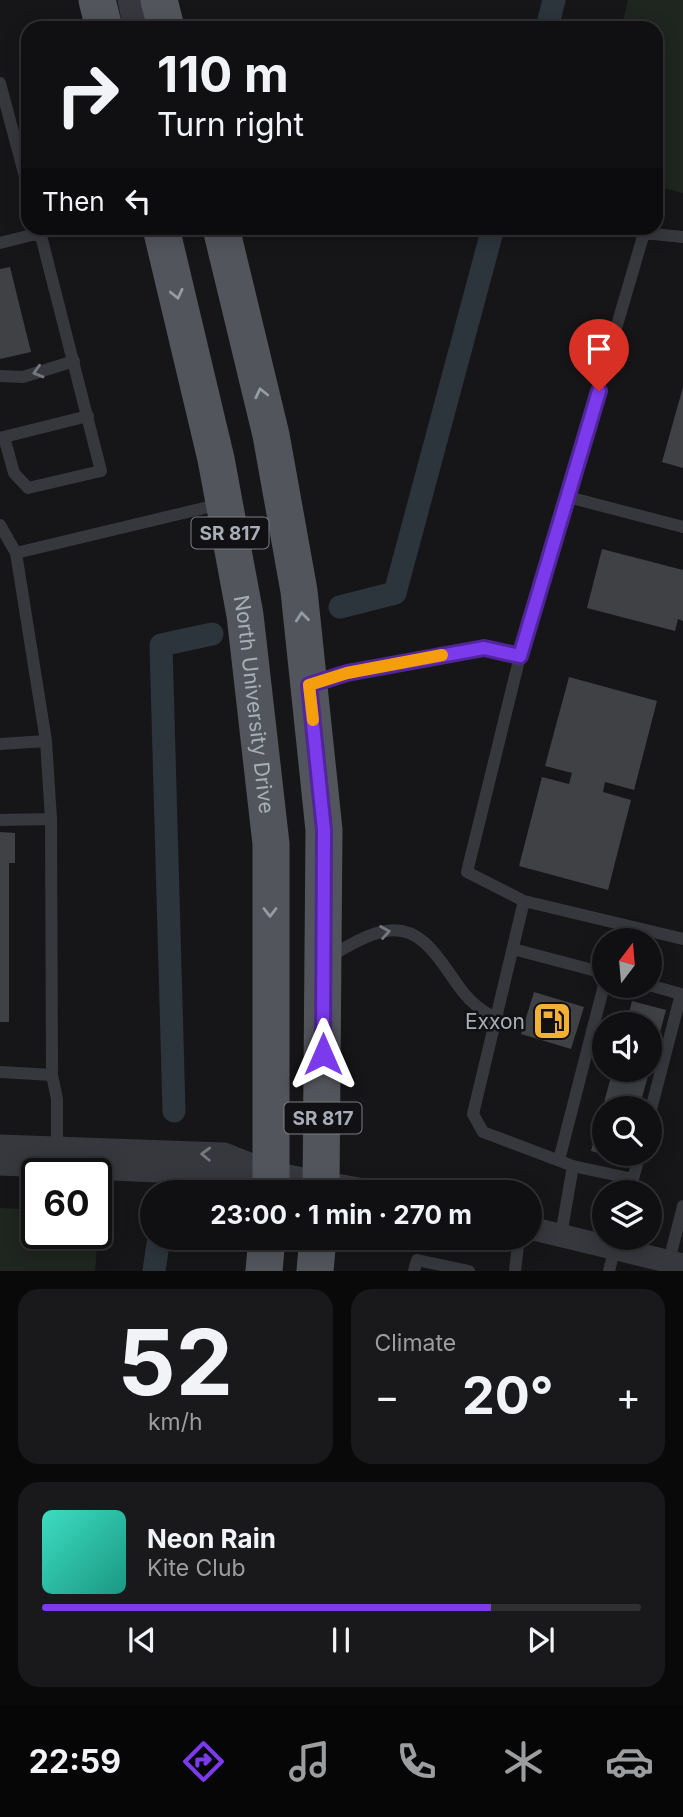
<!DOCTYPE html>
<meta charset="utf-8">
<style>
body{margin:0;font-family:Inter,sans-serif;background:#19191b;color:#f1f3f6;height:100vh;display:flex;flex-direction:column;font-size:26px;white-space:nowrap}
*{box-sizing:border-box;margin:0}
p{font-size:23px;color:#9c9d9f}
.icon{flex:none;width:38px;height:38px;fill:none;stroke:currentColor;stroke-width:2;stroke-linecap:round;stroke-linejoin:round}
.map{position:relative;height:1271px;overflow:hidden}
.panel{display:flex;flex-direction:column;gap:18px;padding:18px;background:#09090a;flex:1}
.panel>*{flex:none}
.top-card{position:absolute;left:21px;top:21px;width:642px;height:214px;border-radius:21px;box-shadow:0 4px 18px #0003,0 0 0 2px #303032;background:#101012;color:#f1f3f6;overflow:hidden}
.needle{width:46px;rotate:16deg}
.controls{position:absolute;left:592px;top:928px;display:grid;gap:14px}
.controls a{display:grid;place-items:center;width:70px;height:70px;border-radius:50%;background:#101012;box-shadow:0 4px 18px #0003,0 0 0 2px #303032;font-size:35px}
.speed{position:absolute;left:21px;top:1158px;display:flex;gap:14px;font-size:35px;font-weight:700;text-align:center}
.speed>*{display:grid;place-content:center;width:91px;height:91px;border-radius:50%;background:#101012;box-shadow:0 4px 18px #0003,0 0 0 2px #303032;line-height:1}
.speed .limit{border:4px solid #111;border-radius:10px;background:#fff;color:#111}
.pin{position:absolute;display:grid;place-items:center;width:60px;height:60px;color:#fff;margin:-72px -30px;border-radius:50% 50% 50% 0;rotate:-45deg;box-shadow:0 0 7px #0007}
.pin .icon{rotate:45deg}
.me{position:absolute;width:77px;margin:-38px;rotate:0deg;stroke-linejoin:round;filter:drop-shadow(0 0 5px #0008)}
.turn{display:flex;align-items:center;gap:24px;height:147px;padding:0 21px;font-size:32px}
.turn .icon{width:91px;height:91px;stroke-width:2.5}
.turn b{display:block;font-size:49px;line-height:60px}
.then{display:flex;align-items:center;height:66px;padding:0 21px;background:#0003;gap:14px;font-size:26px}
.big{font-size:52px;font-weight:700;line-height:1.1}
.panel .tile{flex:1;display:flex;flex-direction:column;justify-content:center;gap:10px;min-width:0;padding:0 24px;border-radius:21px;background:#19191b}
.panel .dial{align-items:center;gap:0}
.dial b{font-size:91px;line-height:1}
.song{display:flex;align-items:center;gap:21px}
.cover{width:84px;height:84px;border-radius:10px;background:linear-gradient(135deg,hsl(170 70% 55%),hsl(170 70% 35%))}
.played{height:7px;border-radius:4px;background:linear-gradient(90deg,#7c3aed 75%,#303032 75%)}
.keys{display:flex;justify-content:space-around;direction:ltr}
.heat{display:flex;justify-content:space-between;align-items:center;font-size:38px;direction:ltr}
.panel .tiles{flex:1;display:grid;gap:18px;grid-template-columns:1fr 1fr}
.tile:last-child{grid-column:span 2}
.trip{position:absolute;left:140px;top:1180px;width:402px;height:70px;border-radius:35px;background:#101012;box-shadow:0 4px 18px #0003,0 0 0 2px #303032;font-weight:700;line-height:70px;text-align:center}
.dock{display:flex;height:112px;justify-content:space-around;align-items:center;background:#060607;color:#9c9d9f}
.dock .icon{width:49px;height:49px}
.dock .current{color:#7c3aed}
.dock b{font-size:32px;color:#f1f3f6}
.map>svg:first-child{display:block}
</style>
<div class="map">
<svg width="683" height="1271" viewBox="0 0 683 1271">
<rect width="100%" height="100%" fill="#161618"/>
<path fill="#1e261f" d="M 628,0 L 683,0 L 683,193 L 656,186 L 656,28 L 621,28 Z
M 0,1208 L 37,1210 L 37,1234 L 96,1234 L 96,1213 L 100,1213 L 95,1271 L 0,1271 Z"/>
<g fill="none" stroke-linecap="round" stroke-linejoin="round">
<path stroke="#2c353c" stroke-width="23" d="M 547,28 L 554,0
M 340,607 L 395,593 L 493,228
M 174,1111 L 161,645 L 212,634
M 154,1271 L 159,1237"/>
</g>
<path fill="#404145" d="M 10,267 L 31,352 L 0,359 L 0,269 Z
M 683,387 L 683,468 L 662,462 Z
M 602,549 L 683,570 L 683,621 L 678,619 L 675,631 L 587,608 Z
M 569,677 L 657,701 L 634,790 L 605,782 L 603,792 L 631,800 L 608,890 L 519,866 L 542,777 L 569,784 L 572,773 L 545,766 Z
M 0,832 L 15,833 L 15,863 L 9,863 L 9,1022 L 0,1022 Z
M 649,960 L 662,963 L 657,983 L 649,981 Z
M 534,992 L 584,1007 L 571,1049 L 521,1034 Z
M 632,1001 L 666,1010 L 650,1069 L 649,1024 L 626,1024 Z
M 613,1069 L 650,1069 L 639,1108 L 604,1108 L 604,1153 L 627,1153 L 625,1160 L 591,1151 Z"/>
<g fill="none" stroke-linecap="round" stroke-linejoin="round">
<path stroke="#37383d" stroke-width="12" d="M 0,83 L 28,188
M 683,237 L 644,233 L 520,656 L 467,872 L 524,901 L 683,939
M 0,243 L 40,233
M 0,376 L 23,377 L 74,361
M 4,437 L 14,473 L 28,488 L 101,471 L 39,228
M 0,438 L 88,416
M 568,497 L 683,527
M 0,525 L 16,553 L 221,504
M 313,683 L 347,673 L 484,647 L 520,656
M 46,741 L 51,819
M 0,744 L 46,741 L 16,553
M 0,820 L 51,819 L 52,1075 L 0,1072
M 524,901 L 473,1114 L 483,1132 L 573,1166 L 633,1179 L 640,1153
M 513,949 L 604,973
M 327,958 C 345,948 366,934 386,931 C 425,924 443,967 463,992 C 472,1004 483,1011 496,1019
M 649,985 L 681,994 L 649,1117
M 52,1075 L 57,1099 L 57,1149
M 559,1160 L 604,985
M 561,1235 L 573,1166
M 669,1261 L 683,1206
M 414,1271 L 417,1260 L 469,1271
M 515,1271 L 519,1237
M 609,1271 L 615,1247"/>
<path stroke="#37383d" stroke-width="23" d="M 129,0 L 135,28
M 0,1146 L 224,1154 L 262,1169
M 0,1164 L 224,1174 L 271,1173 L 375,1192
M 530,1228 L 683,1265"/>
<g stroke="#53555c" stroke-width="37">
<path d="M 97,0 L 104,28"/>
<path d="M 159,0 L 166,28"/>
<path id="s1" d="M 161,228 L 216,459 L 245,615 L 271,844 L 271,1192"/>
<path d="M 221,228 L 271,435 L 299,591 L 324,830 L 321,1192"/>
<path d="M 264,1271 L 267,1237"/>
<path d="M 315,1271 L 318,1237"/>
</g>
</g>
<defs><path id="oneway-chevron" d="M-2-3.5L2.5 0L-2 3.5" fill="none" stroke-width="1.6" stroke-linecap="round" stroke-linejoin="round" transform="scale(1.75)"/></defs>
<g stroke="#979ba6">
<use href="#oneway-chevron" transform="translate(177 294) rotate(77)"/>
<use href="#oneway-chevron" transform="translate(261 393) rotate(-103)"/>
<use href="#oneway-chevron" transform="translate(302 617) rotate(-96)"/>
<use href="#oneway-chevron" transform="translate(270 912) rotate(90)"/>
</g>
<g stroke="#757881">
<use href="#oneway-chevron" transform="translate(38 372) rotate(163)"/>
<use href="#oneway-chevron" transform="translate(385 932) rotate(-9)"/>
<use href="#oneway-chevron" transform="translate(206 1154) rotate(-178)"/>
</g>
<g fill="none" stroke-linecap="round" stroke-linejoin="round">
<defs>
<path id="route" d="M 323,1054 L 324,830 L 309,685 L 347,673 L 484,648 L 520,656 L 599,391"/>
</defs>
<use href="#route" stroke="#51269a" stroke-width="18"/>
<use href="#route" stroke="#7c3aed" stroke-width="12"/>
<path stroke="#f59e0b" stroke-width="12" d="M 313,720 L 309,685 L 347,673 L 442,655"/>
</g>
<defs>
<symbol id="fuel-square" viewBox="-11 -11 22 22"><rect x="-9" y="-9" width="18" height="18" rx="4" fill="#f2b134" stroke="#111113"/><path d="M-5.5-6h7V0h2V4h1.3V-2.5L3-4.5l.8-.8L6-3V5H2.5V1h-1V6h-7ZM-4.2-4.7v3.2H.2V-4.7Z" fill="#111"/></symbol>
</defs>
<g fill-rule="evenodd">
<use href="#fuel-square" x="530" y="999" width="44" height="44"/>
</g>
<g text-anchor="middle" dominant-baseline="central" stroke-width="5" stroke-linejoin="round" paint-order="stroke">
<g fill="#111113" stroke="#7b7e86" stroke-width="2">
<rect x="191.5" y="517.5" width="77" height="31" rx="5"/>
<rect x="284.5" y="1102.5" width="77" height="31" rx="5"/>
</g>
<g font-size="19" font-weight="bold" fill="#a8adb8">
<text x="230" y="533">SR 817</text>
<text x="323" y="1118">SR 817</text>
</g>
<g font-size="21" fill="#a8adb8" stroke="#111113">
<text stroke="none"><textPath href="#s1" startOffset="486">North University Drive</textPath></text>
</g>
<g font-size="21" fill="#a8adb8" stroke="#111113" text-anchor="end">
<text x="525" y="1021">Exxon</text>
</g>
</g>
</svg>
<div class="controls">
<a><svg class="needle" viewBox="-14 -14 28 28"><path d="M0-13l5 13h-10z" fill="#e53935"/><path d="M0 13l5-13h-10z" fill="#9c9d9f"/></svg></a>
<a><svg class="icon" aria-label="sound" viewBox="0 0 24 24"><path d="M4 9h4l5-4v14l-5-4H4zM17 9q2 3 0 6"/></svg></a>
<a><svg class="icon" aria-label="search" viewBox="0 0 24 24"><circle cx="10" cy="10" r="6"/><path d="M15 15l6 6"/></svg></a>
<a><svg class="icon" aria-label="layers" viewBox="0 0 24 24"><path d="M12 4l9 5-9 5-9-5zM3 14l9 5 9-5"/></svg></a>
</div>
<div class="speed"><div class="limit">60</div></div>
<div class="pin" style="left:599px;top:391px;background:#d93025"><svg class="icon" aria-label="arrive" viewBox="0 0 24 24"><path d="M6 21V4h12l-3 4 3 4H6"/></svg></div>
<svg class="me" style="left:323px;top:1054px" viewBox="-20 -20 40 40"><path d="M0-17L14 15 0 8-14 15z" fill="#7c3aed" stroke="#fff" stroke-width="4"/></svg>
<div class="trip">23:00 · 1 min · 270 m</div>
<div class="top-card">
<div class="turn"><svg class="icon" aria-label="right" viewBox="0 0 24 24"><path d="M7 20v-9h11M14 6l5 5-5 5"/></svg><div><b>110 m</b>Turn right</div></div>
<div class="then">Then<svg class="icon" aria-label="left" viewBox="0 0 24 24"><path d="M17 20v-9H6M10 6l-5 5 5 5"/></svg></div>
</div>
</div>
<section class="panel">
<div class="tiles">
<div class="tile dial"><b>52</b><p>km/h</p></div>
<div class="tile"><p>Climate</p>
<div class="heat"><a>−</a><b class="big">20°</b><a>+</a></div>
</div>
<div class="tile">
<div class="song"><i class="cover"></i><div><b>Neon Rain</b><p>Kite Club</p></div></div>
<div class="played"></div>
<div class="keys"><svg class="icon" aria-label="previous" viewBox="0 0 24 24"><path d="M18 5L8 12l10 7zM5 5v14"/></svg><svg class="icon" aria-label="pause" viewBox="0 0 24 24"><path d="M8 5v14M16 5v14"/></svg><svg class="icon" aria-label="next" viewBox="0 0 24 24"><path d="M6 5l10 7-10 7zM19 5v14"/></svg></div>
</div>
</div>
</section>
<nav class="dock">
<b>22:59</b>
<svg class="icon current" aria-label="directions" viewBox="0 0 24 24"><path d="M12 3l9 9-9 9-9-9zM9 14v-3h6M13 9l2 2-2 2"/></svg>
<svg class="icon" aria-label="music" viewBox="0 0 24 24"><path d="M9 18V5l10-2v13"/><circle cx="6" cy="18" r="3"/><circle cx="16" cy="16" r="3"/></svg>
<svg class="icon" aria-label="phone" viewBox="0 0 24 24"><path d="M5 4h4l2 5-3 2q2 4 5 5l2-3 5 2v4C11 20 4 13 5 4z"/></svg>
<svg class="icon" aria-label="climate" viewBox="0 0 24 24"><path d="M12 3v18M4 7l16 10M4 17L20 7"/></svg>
<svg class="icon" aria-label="car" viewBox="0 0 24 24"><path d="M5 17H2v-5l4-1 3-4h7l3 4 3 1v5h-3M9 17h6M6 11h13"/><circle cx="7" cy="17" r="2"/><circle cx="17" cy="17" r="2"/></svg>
</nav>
